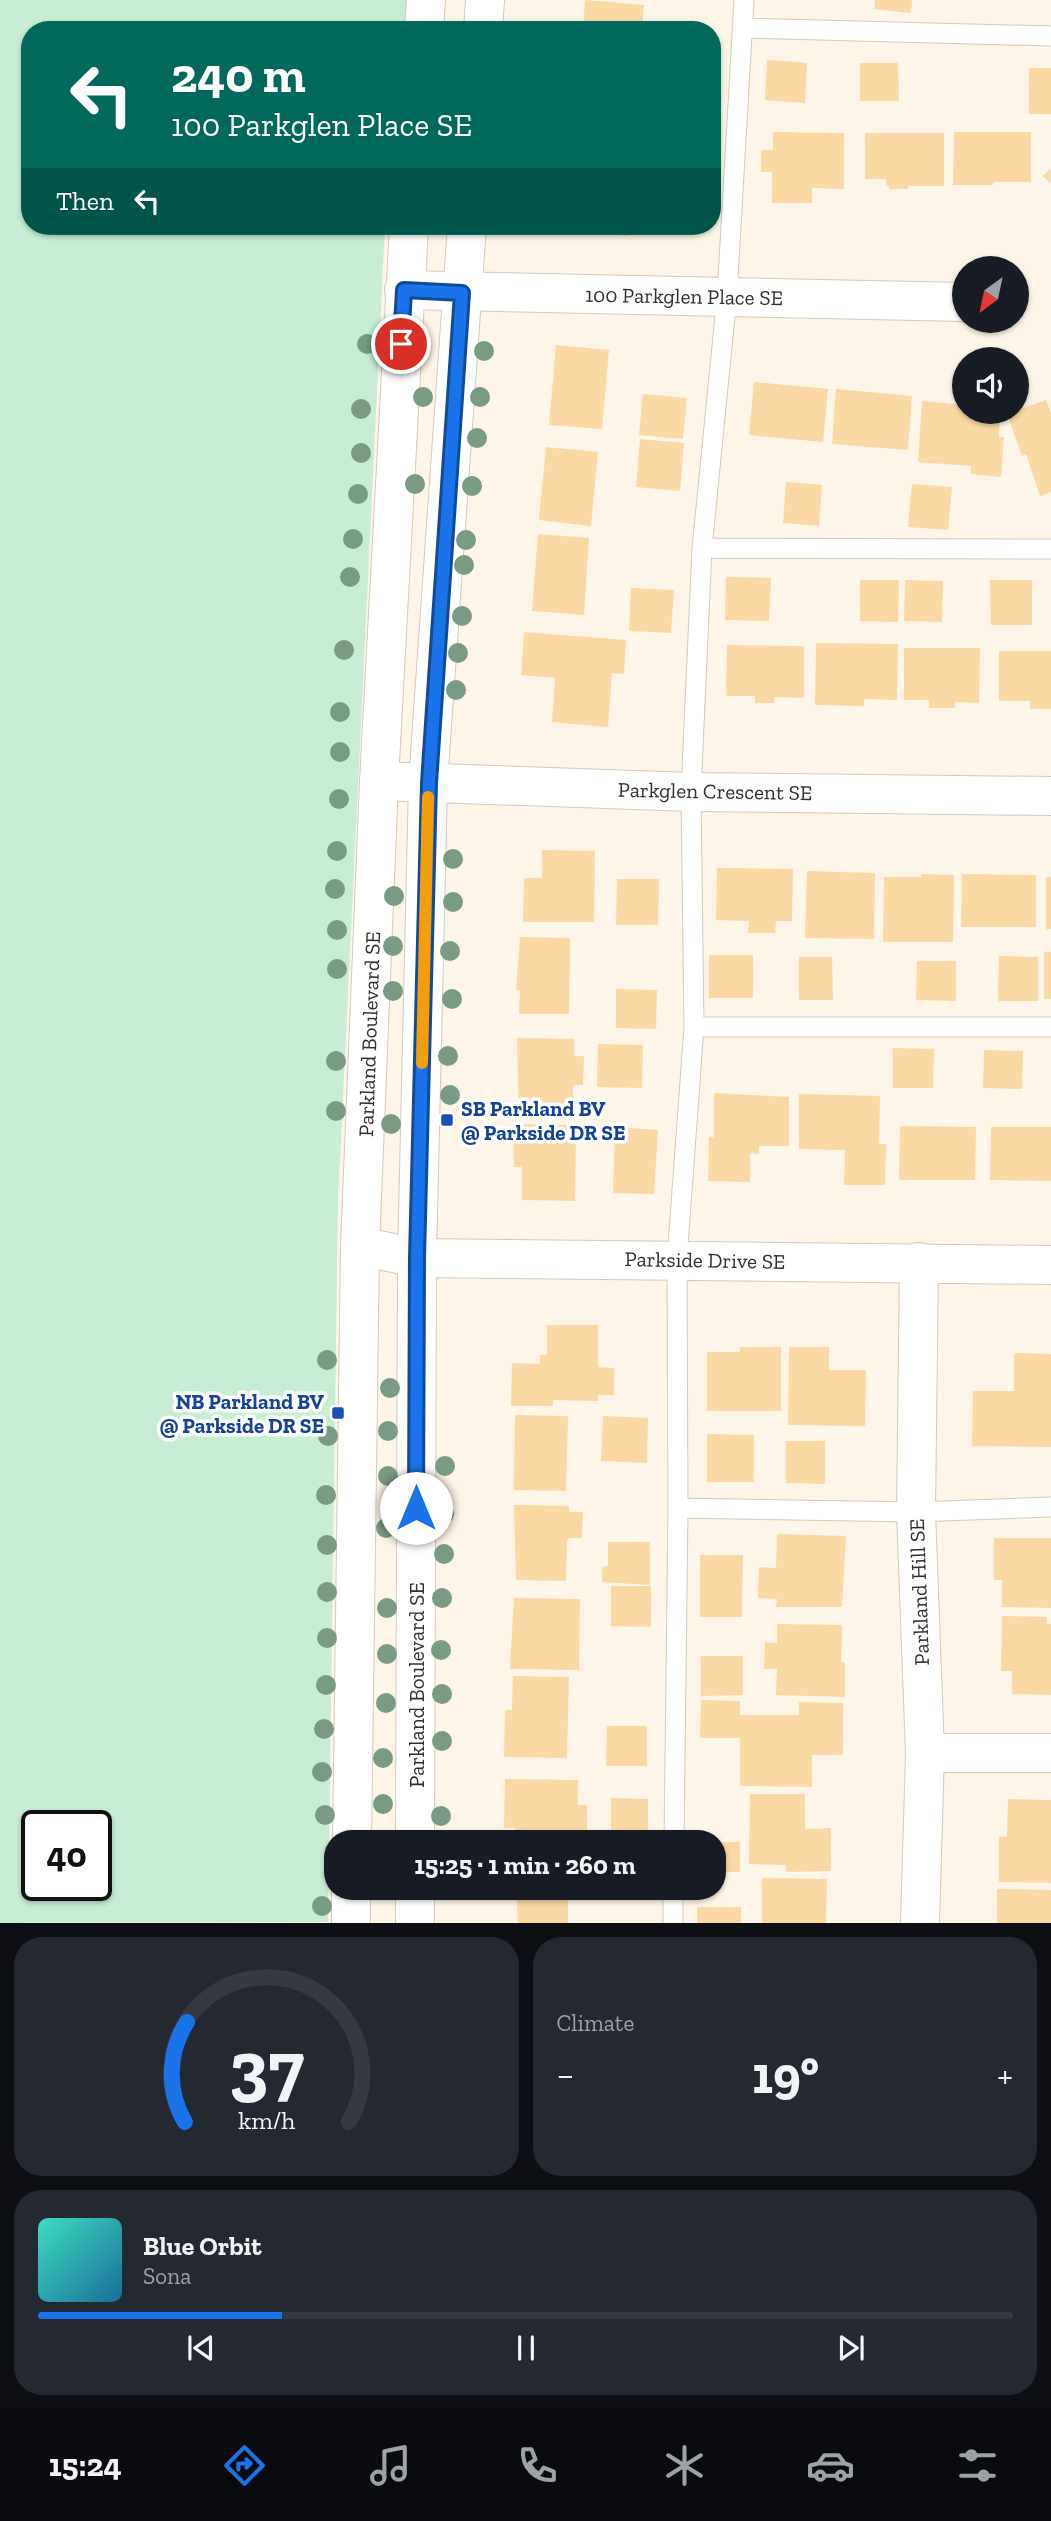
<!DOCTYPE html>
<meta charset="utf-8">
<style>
body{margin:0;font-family:"Zilla Slab",serif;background:#242831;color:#f1f3f6;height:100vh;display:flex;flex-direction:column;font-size:26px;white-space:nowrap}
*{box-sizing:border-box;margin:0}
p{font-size:23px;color:#9ea1a6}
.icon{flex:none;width:38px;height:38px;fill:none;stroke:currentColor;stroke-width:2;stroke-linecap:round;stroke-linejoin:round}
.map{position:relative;height:1923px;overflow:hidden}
.details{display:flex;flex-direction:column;gap:14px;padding:14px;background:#0d0f14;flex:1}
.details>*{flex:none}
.guide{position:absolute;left:21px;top:21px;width:700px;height:214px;border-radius:28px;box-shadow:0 2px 5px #0004;background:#00695c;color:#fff;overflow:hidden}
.needle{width:46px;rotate:213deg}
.controls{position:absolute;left:952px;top:256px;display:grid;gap:14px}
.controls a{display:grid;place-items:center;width:77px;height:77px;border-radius:50%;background:#171b24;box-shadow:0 2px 5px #0004;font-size:35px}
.speed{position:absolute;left:21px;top:1810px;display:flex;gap:14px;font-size:35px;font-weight:700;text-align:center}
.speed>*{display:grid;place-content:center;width:91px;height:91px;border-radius:50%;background:#171b24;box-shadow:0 2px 5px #0004;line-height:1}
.speed .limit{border:4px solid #111;border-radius:10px;background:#fff;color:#111}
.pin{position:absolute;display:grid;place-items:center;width:60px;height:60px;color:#fff;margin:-30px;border:4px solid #fff;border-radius:50%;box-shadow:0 2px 7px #0007}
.me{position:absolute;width:77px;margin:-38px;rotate:0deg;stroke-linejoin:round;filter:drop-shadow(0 0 5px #0008)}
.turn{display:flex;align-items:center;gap:24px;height:147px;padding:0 35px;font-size:32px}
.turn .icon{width:91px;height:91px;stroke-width:2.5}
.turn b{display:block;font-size:49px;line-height:60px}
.then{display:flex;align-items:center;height:66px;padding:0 35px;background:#0003;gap:14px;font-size:26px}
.big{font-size:52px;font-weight:800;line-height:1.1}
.details .tile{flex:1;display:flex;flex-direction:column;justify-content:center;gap:10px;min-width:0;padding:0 24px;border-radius:28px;background:#242831}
.details .dial{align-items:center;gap:0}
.dial svg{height:182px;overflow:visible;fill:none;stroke:#363941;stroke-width:7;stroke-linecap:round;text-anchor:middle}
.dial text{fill:#f1f3f6;stroke:none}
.song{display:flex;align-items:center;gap:21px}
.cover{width:84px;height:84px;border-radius:10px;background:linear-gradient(135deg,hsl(170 70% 55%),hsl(200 70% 35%))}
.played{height:7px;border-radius:4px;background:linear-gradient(90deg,#1a73e8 25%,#363941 25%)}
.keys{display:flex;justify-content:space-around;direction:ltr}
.heat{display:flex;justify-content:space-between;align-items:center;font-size:38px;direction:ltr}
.details .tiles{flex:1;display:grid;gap:14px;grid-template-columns:1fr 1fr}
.tile:last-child{grid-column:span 2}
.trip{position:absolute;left:324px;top:1830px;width:402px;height:70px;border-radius:28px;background:#171b24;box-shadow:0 2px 5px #0004;font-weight:800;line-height:70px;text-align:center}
.tab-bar{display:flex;height:112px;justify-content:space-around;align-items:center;background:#090b0e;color:#9ea1a6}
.tab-bar .icon{width:49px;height:49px}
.tab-bar .selected{color:#1a73e8}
.tab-bar b{font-size:32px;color:#f1f3f6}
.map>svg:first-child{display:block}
</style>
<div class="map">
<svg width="1051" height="1923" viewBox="0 0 1051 1923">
<rect width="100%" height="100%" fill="#fdf5e7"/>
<path fill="#c8edd5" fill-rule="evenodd" d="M 0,0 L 408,0 L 404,30 L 30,30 L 30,226 L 385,226 L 338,1201 L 328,1922 L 0,1923 ZM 37,1825 L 96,1825 L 96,1885 L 37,1885 Z"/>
<path fill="#fad9a4" d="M 585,0 L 644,5 L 642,30 L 583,30 Z
M 875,0 L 912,0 L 911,13 L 874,9 Z
M 712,47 L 718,48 L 715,88 L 712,88 Z
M 767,60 L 807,63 L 805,103 L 765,100 Z
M 860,63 L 898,63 L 899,101 L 860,101 Z
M 1029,68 L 1051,68 L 1051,114 L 1029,114 Z
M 773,132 L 844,133 L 844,189 L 812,188 L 812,203 L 772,203 L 772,172 L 761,172 L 761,150 L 773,150 Z
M 954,132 L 1031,132 L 1031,182 L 993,182 L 993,185 L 953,185 Z
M 865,133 L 944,133 L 944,186 L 908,186 L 908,189 L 889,189 L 889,186 L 886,185 L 886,179 L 865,179 Z
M 1051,168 L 1051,184 L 1043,176 Z
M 577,226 L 630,226 L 629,236 L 576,231 Z
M 556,345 L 609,350 L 602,429 L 549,425 Z
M 754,382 L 828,389 L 823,442 L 749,435 Z
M 836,389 L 912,396 L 908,450 L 832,444 Z
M 643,394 L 687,398 L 683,439 L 639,435 Z
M 1046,400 L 1051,413 L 1051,492 L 1040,496 L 1026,454 L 1022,456 L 1007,414 Z
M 922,401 L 964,405 L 964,411 L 1000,415 L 999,437 L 1004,437 L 1001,477 L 971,474 L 971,466 L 918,462 Z
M 640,439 L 684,443 L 680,491 L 636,487 Z
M 546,447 L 598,452 L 591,526 L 539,520 Z
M 786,482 L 822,485 L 819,526 L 783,523 Z
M 912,484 L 952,487 L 948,530 L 908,527 Z
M 538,534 L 589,538 L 584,615 L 532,611 Z
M 726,577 L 771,578 L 769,621 L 725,620 Z
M 860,580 L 899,580 L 898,622 L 860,621 Z
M 905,580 L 943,581 L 942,622 L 904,621 Z
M 990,580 L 1032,580 L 1032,625 L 991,625 Z
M 631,588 L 674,590 L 671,633 L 629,631 Z
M 524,632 L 626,640 L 624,674 L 612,673 L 608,727 L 552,722 L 555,678 L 521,675 Z
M 816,643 L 898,644 L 897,700 L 864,699 L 864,706 L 815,705 Z
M 727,645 L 804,646 L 804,698 L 775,697 L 774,703 L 755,703 L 755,696 L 726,696 Z
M 904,648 L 980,648 L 979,703 L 955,702 L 955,708 L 929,708 L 929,700 L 904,700 Z
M 999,651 L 1051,651 L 1051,709 L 1030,709 L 1030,701 L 999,701 Z
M 542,850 L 595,851 L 594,922 L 523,922 L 524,878 L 542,878 Z
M 717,868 L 793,869 L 792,921 L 776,921 L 775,933 L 748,933 L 749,921 L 716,920 Z
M 807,871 L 875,873 L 874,939 L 805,938 Z
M 921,874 L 954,875 L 953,942 L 883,942 L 884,877 L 921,877 Z
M 962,874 L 1036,875 L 1036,927 L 961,927 Z
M 1046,877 L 1051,877 L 1051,929 L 1046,929 Z
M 617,879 L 659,879 L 658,925 L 616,925 Z
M 520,937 L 570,938 L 569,1014 L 519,1014 L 520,990 L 516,990 Z
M 1044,952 L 1051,952 L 1051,999 L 1044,999 Z
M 709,955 L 753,955 L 753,998 L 709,998 Z
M 999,956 L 1038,957 L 1038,1001 L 998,1001 Z
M 799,957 L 832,957 L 833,1000 L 799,1000 Z
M 917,961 L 956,961 L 956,1001 L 916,1000 Z
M 616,989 L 657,990 L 656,1029 L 616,1028 Z
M 517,1038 L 574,1039 L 574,1056 L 584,1056 L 583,1085 L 573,1085 L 573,1119 L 519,1118 Z
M 598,1044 L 643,1045 L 642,1088 L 597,1087 Z
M 893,1048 L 934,1049 L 933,1088 L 893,1088 Z
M 984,1050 L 1023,1051 L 1022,1089 L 983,1088 Z
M 714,1093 L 789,1097 L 789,1146 L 759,1146 L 759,1154 L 750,1153 L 750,1182 L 708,1181 L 709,1137 L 714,1137 Z
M 799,1094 L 880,1096 L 879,1144 L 886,1144 L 885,1185 L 844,1185 L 845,1150 L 799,1149 Z
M 514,1124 L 576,1125 L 575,1201 L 522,1200 L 522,1167 L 514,1167 Z
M 900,1126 L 976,1127 L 975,1180 L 899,1180 Z
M 615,1127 L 658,1130 L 654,1194 L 613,1193 Z
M 991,1127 L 1051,1127 L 1051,1181 L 990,1180 Z
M 547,1325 L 598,1325 L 598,1367 L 614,1368 L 614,1395 L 598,1395 L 598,1401 L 553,1400 L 553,1406 L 511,1406 L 512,1363 L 540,1364 L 540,1355 L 547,1355 Z
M 740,1347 L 781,1347 L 781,1411 L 707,1411 L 707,1352 L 740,1352 Z
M 789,1347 L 829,1347 L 829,1370 L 866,1370 L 865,1426 L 788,1425 Z
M 1014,1353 L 1051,1354 L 1051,1447 L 972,1446 L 973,1391 L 1014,1391 Z
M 515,1415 L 568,1416 L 566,1491 L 514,1490 Z
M 603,1416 L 648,1418 L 647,1463 L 601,1461 Z
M 707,1434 L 754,1435 L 754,1482 L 707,1482 Z
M 786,1441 L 825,1441 L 825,1484 L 786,1483 Z
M 514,1505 L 569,1506 L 569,1512 L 583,1512 L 582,1538 L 568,1538 L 567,1543 L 566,1581 L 516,1580 Z
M 777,1534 L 846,1536 L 842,1607 L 776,1607 L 777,1599 L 758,1598 L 759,1567 L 776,1568 Z
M 994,1538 L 1051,1538 L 1051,1608 L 1002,1607 L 1002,1580 L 994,1580 Z
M 608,1542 L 650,1542 L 650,1585 L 602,1582 L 602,1567 L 608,1566 Z
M 700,1555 L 743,1555 L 742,1617 L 700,1617 Z
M 611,1586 L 651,1586 L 651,1627 L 611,1626 Z
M 514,1598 L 580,1599 L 579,1670 L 510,1669 Z
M 1002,1616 L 1047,1617 L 1047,1624 L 1051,1624 L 1051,1695 L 1012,1694 L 1012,1671 L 1001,1671 Z
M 777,1624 L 842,1625 L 841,1662 L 845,1662 L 845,1697 L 776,1695 L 777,1669 L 764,1669 L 765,1642 L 777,1643 Z
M 701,1656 L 743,1656 L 743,1695 L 701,1696 Z
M 513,1676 L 569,1677 L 567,1758 L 504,1757 L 505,1710 L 512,1710 Z
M 701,1700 L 740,1701 L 740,1715 L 799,1715 L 799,1702 L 843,1703 L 843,1755 L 812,1755 L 812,1787 L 740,1786 L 740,1738 L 700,1738 Z
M 607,1726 L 647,1726 L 647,1766 L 606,1766 Z
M 505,1779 L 578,1780 L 578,1805 L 587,1805 L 587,1843 L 514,1843 L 515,1828 L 504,1828 Z
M 750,1794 L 805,1794 L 805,1829 L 831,1828 L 831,1871 L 786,1872 L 786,1865 L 749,1864 Z
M 611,1798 L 648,1799 L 648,1843 L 611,1843 Z
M 1008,1799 L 1051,1800 L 1051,1883 L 999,1882 L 999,1836 L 1007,1837 Z
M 714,1842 L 740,1842 L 740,1872 L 714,1872 Z
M 762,1878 L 827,1879 L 826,1923 L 762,1923 Z
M 516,1888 L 568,1888 L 568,1923 L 518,1923 Z
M 608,1888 L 647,1888 L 646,1900 L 608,1900 Z
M 997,1889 L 1051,1890 L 1051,1923 L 997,1923 Z
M 697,1907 L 741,1907 L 741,1923 L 697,1923 Z"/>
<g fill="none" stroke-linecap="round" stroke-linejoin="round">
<defs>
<path id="service" d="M 742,28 L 1051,36
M 702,548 L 1051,549
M 694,1027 L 1051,1027
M 678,1508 L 916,1512 L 1051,1507
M 674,1843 L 678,1508 L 677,1259 L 694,1027 L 691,792 L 702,548 L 727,296 L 744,0
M 673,1923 L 673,1888"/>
<path id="minor" d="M 404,290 L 964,302
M 379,781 L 691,792 L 1051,796
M 360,1246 L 417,1258 L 1051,1265
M 919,1262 L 916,1512 L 925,1753 L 920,1923
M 925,1753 L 1051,1753"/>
<path id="tertiary" d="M 424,30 L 426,0
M 483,30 L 485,0
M 352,1843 L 360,1246 L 379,781 L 409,226
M 415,1843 L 417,1258 L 428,783 L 467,226
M 351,1923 L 351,1888
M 415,1923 L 415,1888"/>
</defs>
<use href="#service" stroke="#d4c9b9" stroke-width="21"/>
<use href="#minor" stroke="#d4c9b9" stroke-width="40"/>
<use href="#tertiary" stroke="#d4c9b9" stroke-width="40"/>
<use href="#service" stroke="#fff" stroke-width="19"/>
<use href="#minor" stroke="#fff" stroke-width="38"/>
<use href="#tertiary" stroke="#fff" stroke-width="38"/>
</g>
<g fill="#799b83">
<circle cx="367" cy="344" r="10"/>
<circle cx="484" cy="351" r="10"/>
<circle cx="423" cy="397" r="10"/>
<circle cx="480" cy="397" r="10"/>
<circle cx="361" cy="409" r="10"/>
<circle cx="477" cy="438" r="10"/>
<circle cx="361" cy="453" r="10"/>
<circle cx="415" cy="484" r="10"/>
<circle cx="472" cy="486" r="10"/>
<circle cx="358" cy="494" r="10"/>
<circle cx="353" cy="539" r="10"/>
<circle cx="466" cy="540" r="10"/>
<circle cx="464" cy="565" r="10"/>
<circle cx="350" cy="577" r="10"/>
<circle cx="462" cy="616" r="10"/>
<circle cx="344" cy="650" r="10"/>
<circle cx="458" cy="653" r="10"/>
<circle cx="456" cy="690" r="10"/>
<circle cx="340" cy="712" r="10"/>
<circle cx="340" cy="752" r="10"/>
<circle cx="339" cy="799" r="10"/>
<circle cx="337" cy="851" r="10"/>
<circle cx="453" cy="859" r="10"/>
<circle cx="335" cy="889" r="10"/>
<circle cx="394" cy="896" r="10"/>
<circle cx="453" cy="902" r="10"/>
<circle cx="337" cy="930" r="10"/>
<circle cx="393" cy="946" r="10"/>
<circle cx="450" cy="951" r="10"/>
<circle cx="337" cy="969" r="10"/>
<circle cx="393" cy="991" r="10"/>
<circle cx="452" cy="999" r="10"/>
<circle cx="448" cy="1056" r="10"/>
<circle cx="336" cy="1061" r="10"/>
<circle cx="450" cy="1095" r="10"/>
<circle cx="336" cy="1111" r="10"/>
<circle cx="391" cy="1124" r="10"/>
<circle cx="327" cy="1360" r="10"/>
<circle cx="390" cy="1388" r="10"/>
<circle cx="388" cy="1431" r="10"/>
<circle cx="328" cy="1436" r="10"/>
<circle cx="445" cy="1466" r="10"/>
<circle cx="388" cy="1476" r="10"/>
<circle cx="326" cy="1495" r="10"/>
<circle cx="444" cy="1514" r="10"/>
<circle cx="386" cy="1528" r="10"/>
<circle cx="327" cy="1545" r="10"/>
<circle cx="444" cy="1554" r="10"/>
<circle cx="327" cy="1592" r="10"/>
<circle cx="442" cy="1598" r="10"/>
<circle cx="387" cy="1608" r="10"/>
<circle cx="327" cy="1638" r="10"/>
<circle cx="441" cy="1650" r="10"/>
<circle cx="387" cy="1654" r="10"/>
<circle cx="326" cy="1685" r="10"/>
<circle cx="442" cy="1694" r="10"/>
<circle cx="386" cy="1703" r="10"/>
<circle cx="324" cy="1729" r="10"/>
<circle cx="442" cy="1741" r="10"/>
<circle cx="383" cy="1758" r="10"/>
<circle cx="322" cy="1772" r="10"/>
<circle cx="383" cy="1804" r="10"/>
<circle cx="325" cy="1815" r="10"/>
<circle cx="441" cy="1816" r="10"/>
<circle cx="322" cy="1906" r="10"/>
</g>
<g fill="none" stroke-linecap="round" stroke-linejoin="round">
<defs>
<path id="route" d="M 401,344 L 404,290 L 462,293 L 429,783 L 417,1258 L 416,1508"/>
</defs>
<use href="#route" stroke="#114b97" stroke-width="18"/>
<use href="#route" stroke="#1a73e8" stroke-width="12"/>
<path stroke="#f59e0b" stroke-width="12" d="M 422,1063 L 428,797"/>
</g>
<g fill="#1a4fb4" stroke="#fff" stroke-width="2.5">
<rect x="440" y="1113" width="14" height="14" rx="3.5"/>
<rect x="331" y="1406" width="14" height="14" rx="3.5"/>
</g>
<g text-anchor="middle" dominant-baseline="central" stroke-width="7" stroke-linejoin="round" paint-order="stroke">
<g font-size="21" fill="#332f29" stroke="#fff">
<text transform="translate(684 296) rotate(1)">100 Parkglen Place SE</text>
<text transform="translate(715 791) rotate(1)">Parkglen Crescent SE</text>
<text transform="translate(369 1034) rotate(-88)">Parkland Boulevard SE</text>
<text transform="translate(705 1260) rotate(1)">Parkside Drive SE</text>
<text transform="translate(919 1592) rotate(-92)">Parkland Hill SE</text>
<text transform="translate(416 1685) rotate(-90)">Parkland Boulevard SE</text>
</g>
<g font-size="21" font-weight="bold" fill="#164399" stroke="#fff" text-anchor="start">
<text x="461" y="1108">SB Parkland BV<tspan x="461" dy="24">@ Parkside DR SE</tspan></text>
<text x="324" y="1401" text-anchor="end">NB Parkland BV<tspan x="324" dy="24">@ Parkside DR SE</tspan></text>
</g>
</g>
</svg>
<div class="controls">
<a><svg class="needle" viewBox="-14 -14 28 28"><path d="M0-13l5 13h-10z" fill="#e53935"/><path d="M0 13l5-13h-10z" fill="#9ea1a6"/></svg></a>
<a><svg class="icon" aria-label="sound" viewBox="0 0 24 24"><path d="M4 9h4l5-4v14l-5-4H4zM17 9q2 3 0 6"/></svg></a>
</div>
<div class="speed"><div class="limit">40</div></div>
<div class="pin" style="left:401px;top:344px;background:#d93025"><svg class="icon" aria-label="arrive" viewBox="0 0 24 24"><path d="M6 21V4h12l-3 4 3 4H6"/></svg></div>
<svg class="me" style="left:416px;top:1508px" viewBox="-20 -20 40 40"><circle r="19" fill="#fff"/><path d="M0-13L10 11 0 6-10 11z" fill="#1a73e8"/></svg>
<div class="trip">15:25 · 1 min · 260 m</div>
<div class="guide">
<div class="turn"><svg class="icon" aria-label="left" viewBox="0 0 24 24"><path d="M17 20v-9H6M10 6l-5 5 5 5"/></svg><div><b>240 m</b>100 Parkglen Place SE</div></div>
<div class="then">Then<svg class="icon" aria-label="left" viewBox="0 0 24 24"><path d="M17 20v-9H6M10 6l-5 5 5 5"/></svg></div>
</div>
</div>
<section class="details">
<div class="tiles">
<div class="tile dial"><svg viewBox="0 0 100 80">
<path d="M14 69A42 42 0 1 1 86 69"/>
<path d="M14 69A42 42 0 0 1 15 25" stroke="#1a73e8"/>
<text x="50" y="56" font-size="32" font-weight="700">37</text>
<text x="50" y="72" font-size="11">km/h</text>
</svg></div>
<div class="tile"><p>Climate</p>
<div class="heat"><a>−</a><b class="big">19°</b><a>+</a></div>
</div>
<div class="tile">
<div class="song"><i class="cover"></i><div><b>Blue Orbit</b><p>Sona</p></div></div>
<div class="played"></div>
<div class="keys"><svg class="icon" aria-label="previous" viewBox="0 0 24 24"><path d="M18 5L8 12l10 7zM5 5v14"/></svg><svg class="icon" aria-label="pause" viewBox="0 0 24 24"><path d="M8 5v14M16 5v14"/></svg><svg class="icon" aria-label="next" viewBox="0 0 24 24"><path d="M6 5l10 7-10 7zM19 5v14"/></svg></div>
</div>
</div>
</section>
<nav class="tab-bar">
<b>15:24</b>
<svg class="icon selected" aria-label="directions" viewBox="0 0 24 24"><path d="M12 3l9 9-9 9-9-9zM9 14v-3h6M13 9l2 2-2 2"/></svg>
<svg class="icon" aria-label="music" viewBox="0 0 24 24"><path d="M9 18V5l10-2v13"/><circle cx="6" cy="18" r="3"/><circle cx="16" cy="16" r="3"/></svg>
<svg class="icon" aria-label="phone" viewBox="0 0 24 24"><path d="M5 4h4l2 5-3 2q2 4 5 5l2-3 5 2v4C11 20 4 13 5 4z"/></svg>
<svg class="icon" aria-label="climate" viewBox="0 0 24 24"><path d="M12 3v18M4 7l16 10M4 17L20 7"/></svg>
<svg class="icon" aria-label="car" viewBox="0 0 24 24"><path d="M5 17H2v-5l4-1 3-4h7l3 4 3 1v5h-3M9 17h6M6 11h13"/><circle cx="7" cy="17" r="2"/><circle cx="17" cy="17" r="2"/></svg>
<svg class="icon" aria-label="filters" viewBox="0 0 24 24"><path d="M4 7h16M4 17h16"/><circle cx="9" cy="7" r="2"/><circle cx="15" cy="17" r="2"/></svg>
</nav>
